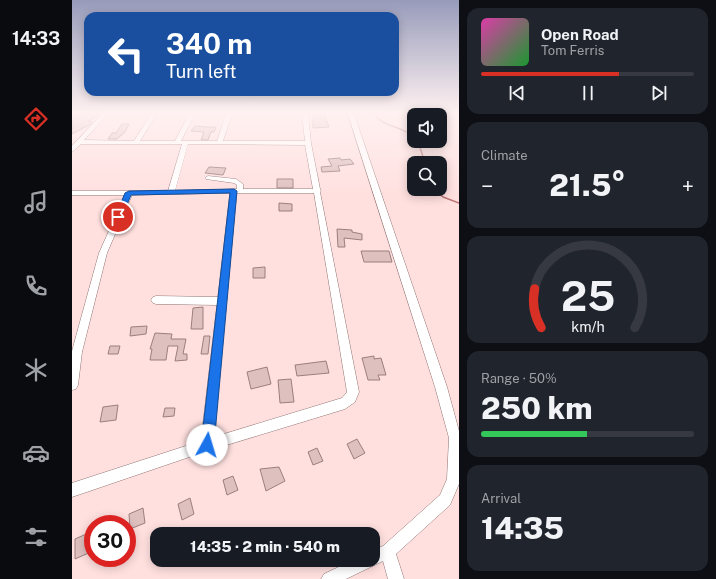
<!DOCTYPE html>
<meta charset="utf-8">
<style>
body{margin:0;font-family:"Public Sans",sans-serif;background:#20242c;color:#f1f3f6;height:100vh;display:flex;flex-direction:column;font-size:15px;white-space:nowrap}
*{box-sizing:border-box;margin:0}
p{font-size:13px;color:#9ea1a6}
.icon{flex:none;width:22px;height:22px;fill:none;stroke:currentColor;stroke-width:2;stroke-linecap:round;stroke-linejoin:round}
.map{position:relative;flex:1;overflow:hidden}
.drawer{display:flex;flex-direction:column;gap:8px;padding:8px;background:#0d0f14;width:257px}
.drawer>*{flex:none}
.hud{position:absolute;left:12px;top:12px;width:315px;height:84px;border-radius:12px;box-shadow:0 2px 10px #0003;background:#1a4fa0;color:#fff;overflow:hidden}
.fabs{position:absolute;left:335px;top:108px;display:grid;gap:8px}
.fabs a{display:grid;place-items:center;width:40px;height:40px;border-radius:8px;background:#171b24;box-shadow:0 2px 10px #0003;font-size:20px}
.speed{position:absolute;left:12px;top:515px;display:flex;gap:8px;font-size:20px;font-weight:700;text-align:center}
.speed>*{display:grid;place-content:center;width:52px;height:52px;border-radius:50%;background:#171b24;box-shadow:0 2px 10px #0003;line-height:1}
.speed .limit{border:6px solid #d22;background:#fff;color:#111}
.pin{position:absolute;display:grid;place-items:center;width:34px;height:34px;color:#fff;margin:-17px;border:2px solid #fff;border-radius:50%;box-shadow:0 1px 4px #0007}
.me{position:absolute;width:44px;margin:-22px;rotate:6deg;stroke-linejoin:round;filter:drop-shadow(0 0 3px #0008)}
.turn{display:flex;align-items:center;gap:14px;height:84px;padding:0 16px;font-size:18px}
.turn .icon{width:52px;height:52px;stroke-width:2.5}
.turn b{display:block;font-size:28px;line-height:34px}
.big{font-size:30px;font-weight:800;line-height:1.1}
.drawer .widget{flex:1;display:flex;flex-direction:column;justify-content:center;gap:6px;min-width:0;padding:0 14px;border-radius:12px;background:#20242c}
.drawer .dial{align-items:center;gap:0}
.dial svg{height:104px;overflow:visible;fill:none;stroke:#363941;stroke-width:7;stroke-linecap:round;text-anchor:middle}
.dial text{fill:#f1f3f6;stroke:none}
.song{display:flex;align-items:center;gap:12px}
.cover{width:48px;height:48px;border-radius:6px;background:linear-gradient(135deg,hsl(320 70% 55%),hsl(130 70% 35%))}
.played{height:4px;border-radius:2px;background:linear-gradient(90deg,#d93025 65%,#363941 65%)}
.keys{display:flex;justify-content:space-around;direction:ltr}
.heat{display:flex;justify-content:space-between;align-items:center;font-size:22px;direction:ltr}
.charge{height:6px;border-radius:3px;background:linear-gradient(90deg,#34c759 50%,#363941 0)}
.trip{position:absolute;left:78px;top:527px;width:230px;height:40px;border-radius:12px;background:#171b24;box-shadow:0 2px 10px #0003;font-weight:800;line-height:40px;text-align:center}
main{display:flex;flex:1;min-height:0}
.tab-bar{display:flex;flex-direction:column;width:72px;justify-content:space-around;align-items:center;background:#090b0e;color:#9ea1a6}
.tab-bar .icon{width:28px;height:28px}
.tab-bar .current{color:#d93025}
.tab-bar b{font-size:18px;color:#f1f3f6}
.map>svg:first-child{display:block}
</style>
<main>
<nav class="tab-bar">
<b>14:33</b>
<svg class="icon current" aria-label="directions" viewBox="0 0 24 24"><path d="M12 3l9 9-9 9-9-9zM9 14v-3h6M13 9l2 2-2 2"/></svg>
<svg class="icon" aria-label="music" viewBox="0 0 24 24"><path d="M9 18V5l10-2v13"/><circle cx="6" cy="18" r="3"/><circle cx="16" cy="16" r="3"/></svg>
<svg class="icon" aria-label="phone" viewBox="0 0 24 24"><path d="M5 4h4l2 5-3 2q2 4 5 5l2-3 5 2v4C11 20 4 13 5 4z"/></svg>
<svg class="icon" aria-label="climate" viewBox="0 0 24 24"><path d="M12 3v18M4 7l16 10M4 17L20 7"/></svg>
<svg class="icon" aria-label="car" viewBox="0 0 24 24"><path d="M5 17H2v-5l4-1 3-4h7l3 4 3 1v5h-3M9 17h6M6 11h13"/><circle cx="7" cy="17" r="2"/><circle cx="17" cy="17" r="2"/></svg>
<svg class="icon" aria-label="filters" viewBox="0 0 24 24"><path d="M4 7h16M4 17h16"/><circle cx="9" cy="7" r="2"/><circle cx="15" cy="17" r="2"/></svg>
</nav>
<div class="map">
<svg width="387" height="579" viewBox="0 0 387 579">
<rect width="100%" height="100%" fill="#ffe0df"/>
<g fill="none" stroke-linecap="round" stroke-linejoin="round">
<path stroke="#be7575" stroke-width="1.5" d="M 302,114 C 311,127 330,126 342,137
M 346,141 L 353,163
M 361,189 L 371,197 L 387,203"/>
</g>
<path fill="#dec0bf" stroke="#9b7f7e" d="M 3,114 L 28,114 L 17,121 L 20,122 L 19,124 L 0,134 L 0,116 Z
M 241,114 L 252,114 L 257,127 L 241,128 Z
M 50,124 L 57,124 L 53,132 L 45,139 L 36,139 L 40,133 L 44,133 Z
M 123,126 L 135,127 L 144,127 L 142,132 L 139,132 L 136,140 L 129,140 L 132,132 L 119,131 Z
M 268,158 L 269,160 L 278,159 L 282,164 L 266,166 L 268,171 L 250,172 L 249,167 L 260,166 L 256,159 Z
M 137,167 L 154,168 L 151,175 L 133,173 Z
M 205,179 L 221,179 L 221,188 L 205,188 Z
M 207,203 L 220,204 L 220,211 L 207,211 Z
M 265,229 L 280,230 L 280,232 L 290,234 L 290,240 L 272,238 L 273,247 L 266,247 Z
M 289,251 L 317,251 L 320,262 L 292,262 Z
M 193,267 L 193,278 L 181,278 L 181,268 Z
M 131,307 L 131,329 L 119,329 L 121,308 Z
M 75,326 L 74,334 L 58,336 L 59,327 Z
M 83,333 L 100,334 L 99,339 L 114,339 L 111,354 L 115,354 L 115,360 L 103,361 L 106,346 L 96,346 L 94,360 L 78,360 L 80,349 L 78,349 Z
M 132,336 L 138,336 L 136,354 L 129,354 Z
M 38,346 L 48,346 L 46,354 L 36,354 Z
M 302,356 L 302,359 L 309,358 L 314,375 L 306,375 L 308,380 L 296,380 L 290,358 Z
M 254,361 L 257,373 L 225,376 L 223,365 Z
M 195,367 L 199,384 L 179,389 L 175,372 Z
M 219,379 L 222,402 L 208,403 L 206,380 Z
M 46,405 L 44,420 L 28,422 L 31,407 Z
M 93,408 L 103,408 L 102,416 L 91,417 Z
M 285,439 L 293,453 L 282,459 L 275,444 Z
M 245,448 L 251,461 L 241,465 L 236,452 Z
M 207,467 L 213,481 L 194,491 L 188,469 Z
M 161,476 L 166,490 L 155,495 L 151,480 Z
M 118,498 L 122,514 L 110,520 L 106,504 Z
M 71,508 L 73,523 L 58,529 L 57,514 Z
M 21,531 L 21,551 L 3,559 L 3,539 Z"/>
<g fill="none" stroke-linecap="round" stroke-linejoin="round">
<defs>
<path id="minor" d="M 30,114 L 36,114 L 12,140 L 62,141 L 79,114 L 85,114 L 68,141 L 103,141 L 117,114 L 123,114 L 109,141 L 145,141 L 154,114 L 160,114 L 151,141 L 233,141 L 230,114 L 236,114 L 239,143 L 248,189 L 249,191 L 248,192 L 287,392 L 283,402 L 273,409 L 135,451 L 0,497 L 0,483 L 129,441 L 145,305 L 84,304 L 81,303 L 79,300 L 81,297 L 84,296 L 146,297 L 158,193 L 60,195 L 35,253 L 10,352 L 6,385 L 4,389 L 0,390 L 0,351 L 27,253 L 53,195 L 0,195 L 0,191 L 96,191 L 110,144 L 9,144 L 0,152 L 0,146 ZM 116,144 L 233,145 L 241,189 L 171,189 L 171,184 L 164,179 L 136,176 L 133,178 L 134,179 L 162,183 L 165,185 L 165,189 L 103,191 ZM 165,193 L 242,193 L 275,392 L 270,398 L 142,437 Z
M 276,114 L 282,114 L 375,387 L 387,431 L 387,484 L 378,505 L 324,554 L 332,579 L 316,579 L 311,561 L 274,579 L 249,579 L 252,574 L 281,560 L 301,560 L 301,550 L 311,546 L 368,495 L 375,479 L 377,438 L 363,387 Z"/>
</defs>
<use href="#minor" stroke="#8f7473" stroke-width="1"/>
<use href="#minor" fill="#fff" fill-rule="evenodd"/>
</g>
<linearGradient id="sky" x2="0" y2="1"><stop stop-color="#979bba"/><stop offset="0.58" stop-color="#fff1f1"/><stop offset="1" stop-color="#fff1f1" stop-opacity="0"/></linearGradient>
<rect width="387" height="195" fill="url(#sky)"/>
<path fill="#1a73e8" stroke="#114b97" d="M 162,189 L 165,191 L 142,445 L 140,449 L 135,451 L 131,449 L 129,445 L 158,193 L 59,195 L 49,219 L 43,217 L 53,193 L 57,191 Z"/>
</svg>
<div class="fabs">
<a><svg class="icon" aria-label="sound" viewBox="0 0 24 24"><path d="M4 9h4l5-4v14l-5-4H4zM17 9q2 3 0 6"/></svg></a>
<a><svg class="icon" aria-label="search" viewBox="0 0 24 24"><circle cx="10" cy="10" r="6"/><path d="M15 15l6 6"/></svg></a>
</div>
<div class="speed"><div class="limit">30</div></div>
<div class="pin" style="left:46px;top:217px;background:#d93025"><svg class="icon" aria-label="arrive" viewBox="0 0 24 24"><path d="M6 21V4h12l-3 4 3 4H6"/></svg></div>
<svg class="me" style="left:135px;top:445px" viewBox="-20 -20 40 40"><circle r="19" fill="#fff"/><path d="M0-13L10 11 0 6-10 11z" fill="#1a73e8"/></svg>
<div class="trip">14:35 · 2 min · 540 m</div>
<div class="hud">
<div class="turn"><svg class="icon" aria-label="left" viewBox="0 0 24 24"><path d="M17 20v-9H6M10 6l-5 5 5 5"/></svg><div><b>340 m</b>Turn left</div></div>
</div>
</div>
<section class="drawer">
<div class="widget">
<div class="song"><i class="cover"></i><div><b>Open Road</b><p>Tom Ferris</p></div></div>
<div class="played"></div>
<div class="keys"><svg class="icon" aria-label="previous" viewBox="0 0 24 24"><path d="M18 5L8 12l10 7zM5 5v14"/></svg><svg class="icon" aria-label="pause" viewBox="0 0 24 24"><path d="M8 5v14M16 5v14"/></svg><svg class="icon" aria-label="next" viewBox="0 0 24 24"><path d="M6 5l10 7-10 7zM19 5v14"/></svg></div>
</div>
<div class="widget"><p>Climate</p>
<div class="heat"><a>−</a><b class="big">21.5°</b><a>+</a></div>
</div>
<div class="widget dial"><svg viewBox="0 0 100 80">
<path d="M14 69A42 42 0 1 1 86 69"/>
<path d="M14 69A42 42 0 0 1 9 39" stroke="#d93025"/>
<text x="50" y="56" font-size="32" font-weight="700">25</text>
<text x="50" y="72" font-size="11">km/h</text>
</svg></div>
<div class="widget"><p>Range · 50%</p><b class="big">250 km</b><div class="charge"></div></div>
<div class="widget"><p>Arrival</p><b class="big">14:35</b></div>
</section>
</main>
